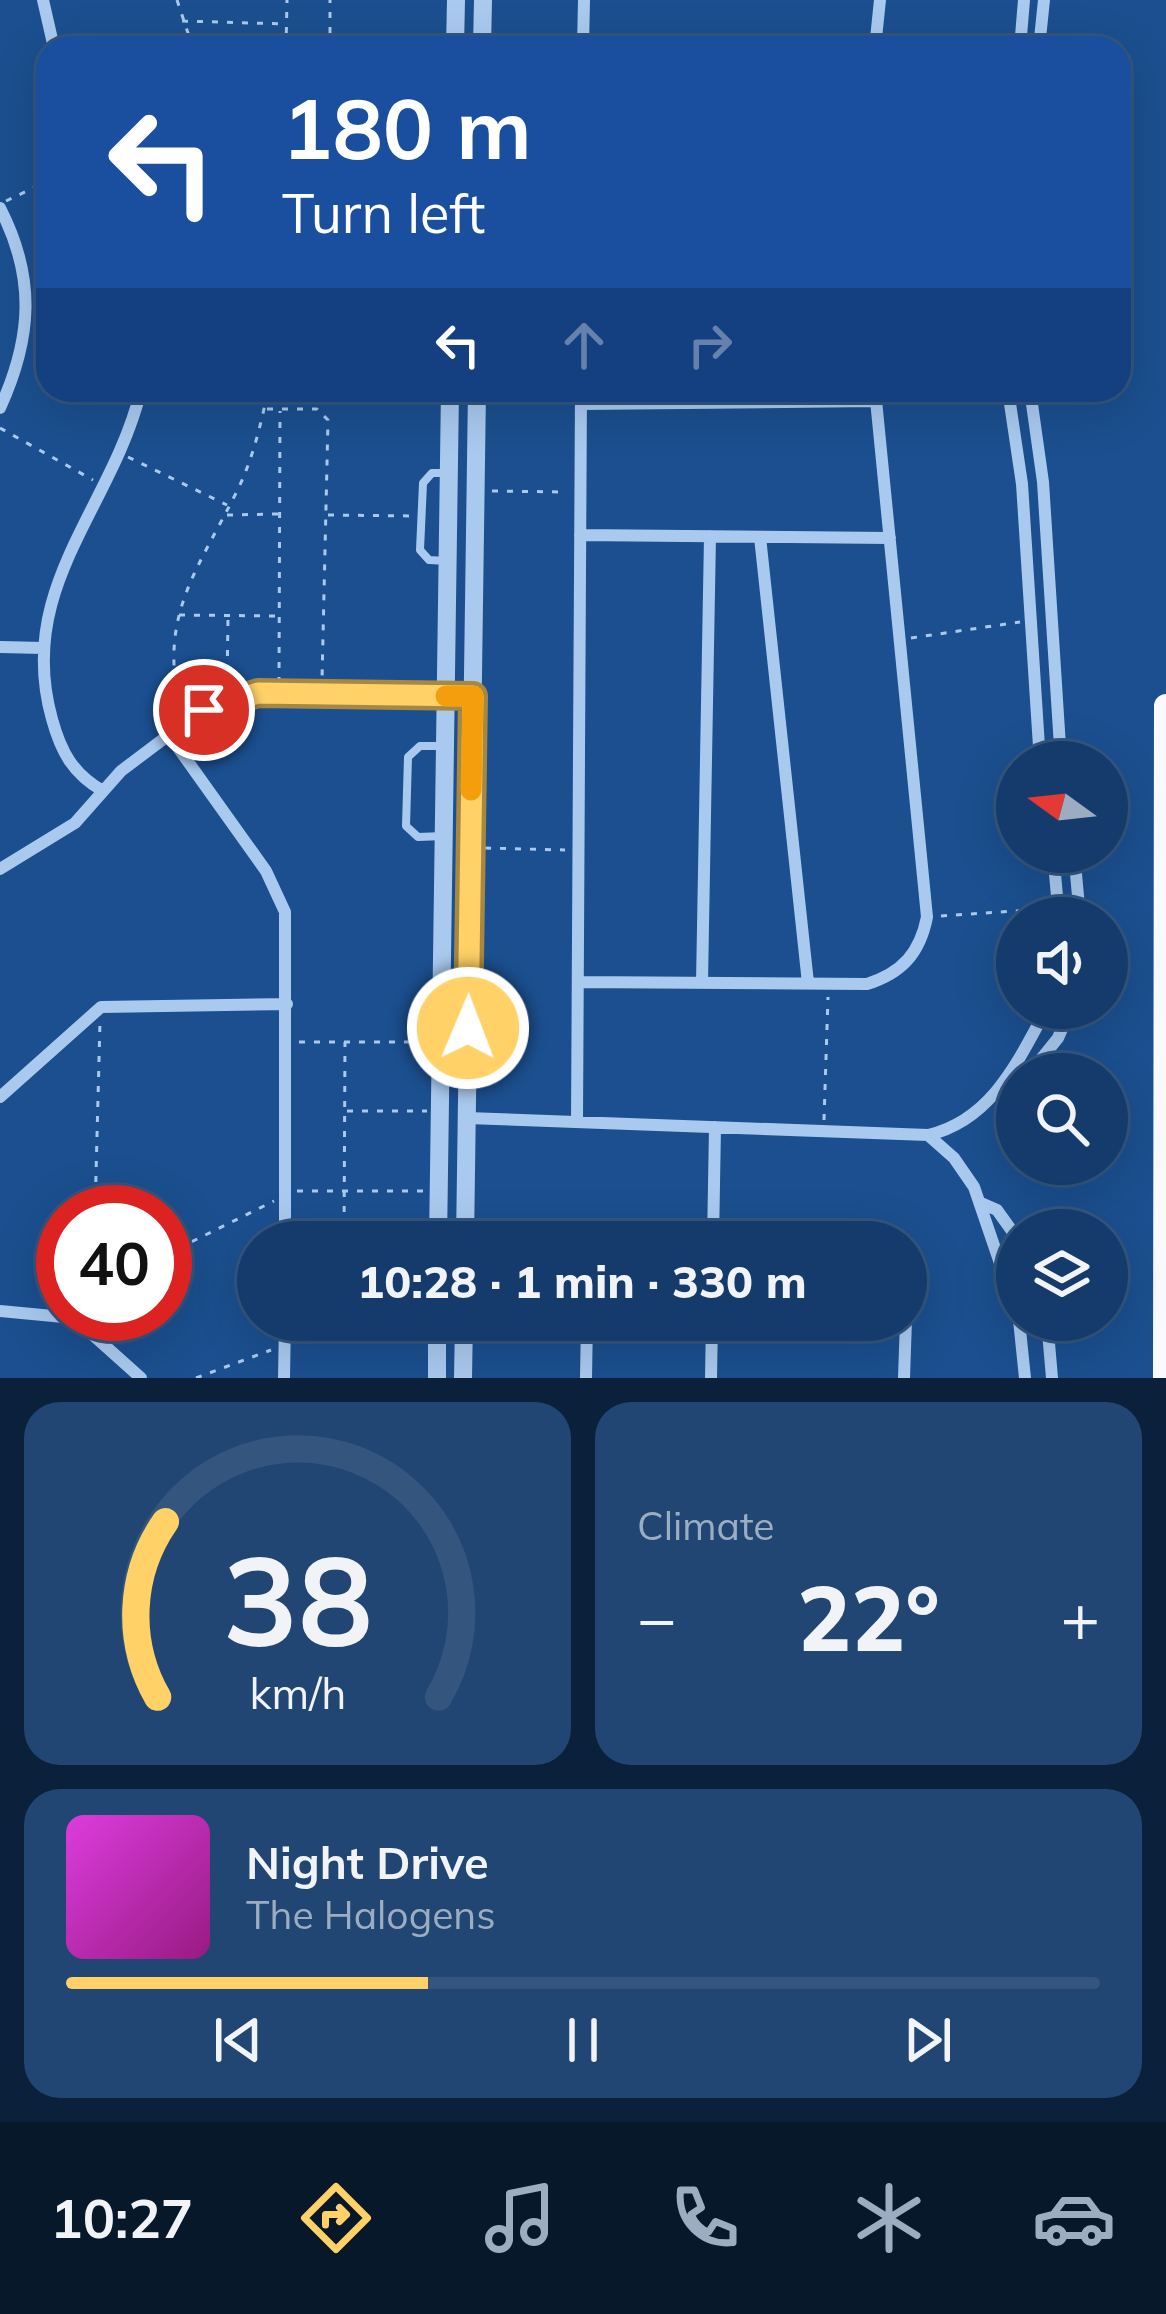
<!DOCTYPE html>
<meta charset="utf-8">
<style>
body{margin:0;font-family:Mulish,sans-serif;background:#214673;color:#f1f3f6;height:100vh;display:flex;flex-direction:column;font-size:45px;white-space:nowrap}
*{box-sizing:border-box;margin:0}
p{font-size:39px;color:#9dadc1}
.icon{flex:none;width:66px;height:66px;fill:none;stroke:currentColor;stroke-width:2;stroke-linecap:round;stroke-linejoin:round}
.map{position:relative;height:1378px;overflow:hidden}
.sheet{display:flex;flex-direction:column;gap:24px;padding:24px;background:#0b203b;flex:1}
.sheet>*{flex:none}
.guide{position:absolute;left:36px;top:36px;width:1095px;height:366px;border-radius:36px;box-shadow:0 12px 48px #0002,0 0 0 3px #33557e;background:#1a4fa0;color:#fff;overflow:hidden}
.needle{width:78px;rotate:285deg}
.controls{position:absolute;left:996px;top:741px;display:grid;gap:24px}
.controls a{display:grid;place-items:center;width:132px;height:132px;border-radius:50%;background:#143b6b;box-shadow:0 12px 48px #0002,0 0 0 3px #33557e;font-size:60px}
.speed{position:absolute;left:36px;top:1185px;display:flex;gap:24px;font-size:60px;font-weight:700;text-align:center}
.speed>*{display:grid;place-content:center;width:156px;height:156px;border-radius:50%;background:#143b6b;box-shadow:0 12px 48px #0002,0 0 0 3px #33557e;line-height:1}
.speed .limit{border:18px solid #d22;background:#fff;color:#111}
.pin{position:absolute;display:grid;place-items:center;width:102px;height:102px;color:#fff;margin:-51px;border:6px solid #fff;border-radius:50%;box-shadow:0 3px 12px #0007}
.me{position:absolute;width:132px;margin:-66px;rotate:1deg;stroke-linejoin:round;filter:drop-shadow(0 0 9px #0008)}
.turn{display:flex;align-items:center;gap:42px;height:252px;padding:0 48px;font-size:54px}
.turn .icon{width:156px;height:156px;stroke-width:2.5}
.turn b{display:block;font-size:84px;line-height:102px}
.lanes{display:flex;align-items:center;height:114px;padding:0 48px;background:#0003;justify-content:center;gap:60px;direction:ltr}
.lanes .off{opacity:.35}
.big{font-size:90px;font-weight:800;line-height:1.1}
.sheet .widget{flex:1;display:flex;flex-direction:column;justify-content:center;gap:18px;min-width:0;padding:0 42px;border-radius:36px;background:#214673}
.sheet .dial{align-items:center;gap:0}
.dial svg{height:312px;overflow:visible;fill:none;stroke:#33557e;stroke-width:7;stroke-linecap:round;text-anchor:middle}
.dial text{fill:#f1f3f6;stroke:none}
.song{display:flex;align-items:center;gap:36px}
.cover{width:144px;height:144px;border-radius:18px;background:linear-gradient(135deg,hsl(300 70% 55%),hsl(310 70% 35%))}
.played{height:12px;border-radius:6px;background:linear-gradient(90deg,#ffd166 35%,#33557e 35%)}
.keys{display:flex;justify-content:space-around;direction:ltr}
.heat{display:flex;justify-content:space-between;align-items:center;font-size:66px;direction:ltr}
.sheet .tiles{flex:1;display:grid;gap:24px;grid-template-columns:1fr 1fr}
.widget:last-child{grid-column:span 2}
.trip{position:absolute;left:237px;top:1221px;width:690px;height:120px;border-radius:60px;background:#143b6b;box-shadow:0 12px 48px #0002,0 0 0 3px #33557e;font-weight:800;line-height:120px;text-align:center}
.tabs{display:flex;height:192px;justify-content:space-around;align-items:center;background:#08182b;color:#9dadc1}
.tabs .icon{width:84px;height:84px}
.tabs .current{color:#ffd166}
.tabs b{font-size:54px;color:#f1f3f6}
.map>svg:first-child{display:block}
</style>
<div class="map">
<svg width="1166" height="1378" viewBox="0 0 1166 1378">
<rect width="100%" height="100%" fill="#1b4f8f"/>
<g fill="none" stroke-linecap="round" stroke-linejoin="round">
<path stroke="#a9c9ee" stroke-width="3" stroke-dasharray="6 9" stroke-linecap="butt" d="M 177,0 L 193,48
M 182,21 L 286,24
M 286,48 L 287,0
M 330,48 L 330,0
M 6,201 L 48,181
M 267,409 L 317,409 L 328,420 L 322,680
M 0,428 L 93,480
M 128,457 L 227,505
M 492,491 L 567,492
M 227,515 L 278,514
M 328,515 L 414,516
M 179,615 L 278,616
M 911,638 L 1020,622
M 279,683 L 280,411
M 227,686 L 228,618
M 181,710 C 157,616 198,570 238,489 C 253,458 261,424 268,390
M 485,848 L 565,850
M 941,916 L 1045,909
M 299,1042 L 427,1042
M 347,1111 L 427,1111
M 824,1120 L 828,997
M 297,1191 L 425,1191
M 95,1212 L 100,1022
M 344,1242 L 345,1042
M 165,1255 L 274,1201
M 196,1378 L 271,1350"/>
<path stroke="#a9c9ee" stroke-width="8" d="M 448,473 L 432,473 L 423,483 L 420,550 L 429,560 L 448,561
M 444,746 L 420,746 L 408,757 L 406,826 L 418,837 L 444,836"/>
<path stroke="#a9c9ee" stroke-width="12" d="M 43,0 L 54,48
M 583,48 L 584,0
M 875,48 L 880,0
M 1020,48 L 1024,0
M 1039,48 L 1044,0
M 0,208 C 36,278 32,338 0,408
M 1008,390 L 1022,484 L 1040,762
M 1030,390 L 1043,482 L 1061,762
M 581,404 L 876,401
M 580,535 L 890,538
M 760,537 L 808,983
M 0,647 L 43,648
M 169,735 L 266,871 L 285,912 L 285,1242
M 103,791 C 73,774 61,752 52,719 C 15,587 112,509 141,390
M 1053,852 L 1059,918
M 1074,852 L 1080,918
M 0,869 L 75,823 L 121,771 L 194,716 L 226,700 L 258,693 L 473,696
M 578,982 L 867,984 C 902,973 920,953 927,917 L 875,390
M 702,983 L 710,536
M 1029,1074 L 1058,1038 L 1071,1008
M 0,1097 L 101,1007 L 287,1004
M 467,1118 L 928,1135 C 992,1120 1018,1061 1047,1008
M 577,1122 L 581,390
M 928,1135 L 954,1158 L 974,1187 L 1017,1313
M 981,1203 L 997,1210 L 1017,1238
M 713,1242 L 715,1127
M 0,1311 L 74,1318 L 141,1378
M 1019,1320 L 1025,1378
M 1047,1320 L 1052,1378
M 284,1378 L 285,1320
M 586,1378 L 587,1320
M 711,1378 L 712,1320
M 904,1378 L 906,1320"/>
<path stroke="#a9c9ee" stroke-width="18" d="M 455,48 L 456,0
M 482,48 L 483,0
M 438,1242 L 450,390
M 465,1242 L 477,390
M 437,1378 L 437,1320
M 463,1378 L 464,1320"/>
<path stroke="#f8faff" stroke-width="24" d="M 1165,1378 L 1166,706"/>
</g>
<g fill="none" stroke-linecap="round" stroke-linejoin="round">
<defs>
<path id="route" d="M 204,710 L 258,693 L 473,696 L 468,1028"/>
</defs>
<use href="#route" stroke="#a68842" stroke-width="30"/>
<use href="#route" stroke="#ffd166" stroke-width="21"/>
<path stroke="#f59e0b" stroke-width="21" d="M 446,696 L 473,696 L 471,790"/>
</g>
</svg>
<div class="controls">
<a><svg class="needle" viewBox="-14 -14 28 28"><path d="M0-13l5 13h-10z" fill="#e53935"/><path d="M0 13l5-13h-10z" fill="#9dadc1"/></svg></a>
<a><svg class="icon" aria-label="sound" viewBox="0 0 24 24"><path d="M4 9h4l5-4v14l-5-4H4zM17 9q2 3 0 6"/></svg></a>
<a><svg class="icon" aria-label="search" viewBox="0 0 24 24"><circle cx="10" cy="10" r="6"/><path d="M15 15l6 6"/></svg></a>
<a><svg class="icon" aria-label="layers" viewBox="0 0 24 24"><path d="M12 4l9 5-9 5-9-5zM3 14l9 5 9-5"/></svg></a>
</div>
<div class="speed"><div class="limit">40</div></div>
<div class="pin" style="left:204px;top:710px;background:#d93025"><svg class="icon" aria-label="arrive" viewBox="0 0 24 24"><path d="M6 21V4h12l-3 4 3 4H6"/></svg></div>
<svg class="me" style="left:468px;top:1028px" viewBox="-20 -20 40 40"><circle r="17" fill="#ffd166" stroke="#fff" stroke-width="3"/><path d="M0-11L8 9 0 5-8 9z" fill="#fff"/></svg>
<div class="trip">10:28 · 1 min · 330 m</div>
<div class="guide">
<div class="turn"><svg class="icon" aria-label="left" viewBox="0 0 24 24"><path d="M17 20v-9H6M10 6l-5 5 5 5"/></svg><div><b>180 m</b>Turn left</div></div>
<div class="lanes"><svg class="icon" aria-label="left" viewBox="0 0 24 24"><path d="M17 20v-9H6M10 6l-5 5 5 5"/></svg><svg class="icon off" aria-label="ahead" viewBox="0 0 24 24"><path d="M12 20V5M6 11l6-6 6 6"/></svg><svg class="icon off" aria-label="right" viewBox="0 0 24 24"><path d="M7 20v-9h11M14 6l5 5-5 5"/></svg></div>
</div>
</div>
<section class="sheet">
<div class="tiles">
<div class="widget dial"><svg viewBox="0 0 100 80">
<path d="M14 69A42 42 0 1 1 86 69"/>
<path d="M14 69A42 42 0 0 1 16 24" stroke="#ffd166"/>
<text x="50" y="56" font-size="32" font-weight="700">38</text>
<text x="50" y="72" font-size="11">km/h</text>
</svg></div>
<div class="widget"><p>Climate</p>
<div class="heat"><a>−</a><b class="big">22°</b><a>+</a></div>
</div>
<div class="widget">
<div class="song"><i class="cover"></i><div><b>Night Drive</b><p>The Halogens</p></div></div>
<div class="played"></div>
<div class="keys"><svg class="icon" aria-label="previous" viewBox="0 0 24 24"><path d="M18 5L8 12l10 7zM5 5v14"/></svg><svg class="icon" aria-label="pause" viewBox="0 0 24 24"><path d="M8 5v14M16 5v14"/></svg><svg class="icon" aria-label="next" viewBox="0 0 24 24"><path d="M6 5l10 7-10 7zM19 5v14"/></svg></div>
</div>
</div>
</section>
<nav class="tabs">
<b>10:27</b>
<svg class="icon current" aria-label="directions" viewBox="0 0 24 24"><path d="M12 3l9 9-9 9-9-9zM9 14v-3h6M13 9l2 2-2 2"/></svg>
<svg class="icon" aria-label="music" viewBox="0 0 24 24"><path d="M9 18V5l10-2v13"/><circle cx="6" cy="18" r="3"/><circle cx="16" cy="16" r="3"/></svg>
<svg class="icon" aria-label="phone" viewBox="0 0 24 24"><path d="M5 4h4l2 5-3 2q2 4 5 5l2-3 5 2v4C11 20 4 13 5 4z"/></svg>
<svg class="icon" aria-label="climate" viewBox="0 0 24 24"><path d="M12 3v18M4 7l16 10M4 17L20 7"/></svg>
<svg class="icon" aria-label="car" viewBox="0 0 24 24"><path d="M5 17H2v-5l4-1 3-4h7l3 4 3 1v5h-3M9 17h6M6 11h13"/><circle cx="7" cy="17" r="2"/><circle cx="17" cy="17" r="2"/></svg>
</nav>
